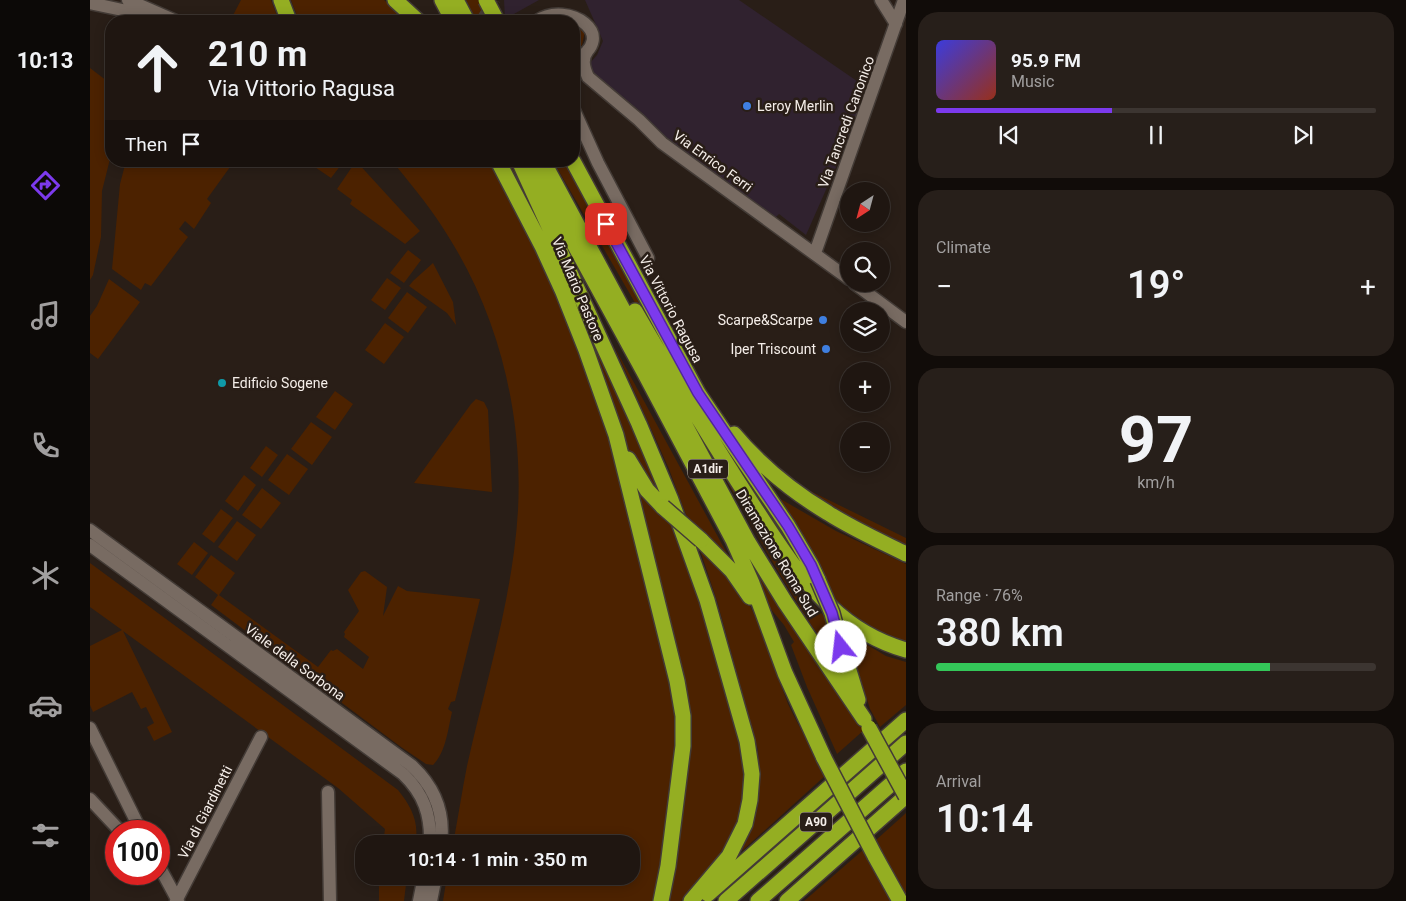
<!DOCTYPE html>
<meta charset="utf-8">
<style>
body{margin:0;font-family:Roboto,sans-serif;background:#271f1a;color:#f1f3f6;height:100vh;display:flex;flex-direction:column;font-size:19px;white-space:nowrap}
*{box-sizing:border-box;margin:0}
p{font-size:16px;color:#a19f9f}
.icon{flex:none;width:28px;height:28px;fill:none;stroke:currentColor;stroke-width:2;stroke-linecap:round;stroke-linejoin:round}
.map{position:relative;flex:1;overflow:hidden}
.details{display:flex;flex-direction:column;gap:12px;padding:12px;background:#110c09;width:500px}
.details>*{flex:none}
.top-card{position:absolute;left:15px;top:15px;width:475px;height:152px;border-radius:20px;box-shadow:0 2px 12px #0003,0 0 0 1px #3c3531;background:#1f1611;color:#f1f3f6;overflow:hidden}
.needle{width:32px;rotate:216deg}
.controls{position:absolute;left:750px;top:182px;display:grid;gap:10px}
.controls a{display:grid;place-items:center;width:50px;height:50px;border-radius:50%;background:#1f1611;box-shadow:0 2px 12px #0003,0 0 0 1px #3c3531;font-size:25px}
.speed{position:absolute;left:15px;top:820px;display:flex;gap:10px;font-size:25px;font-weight:700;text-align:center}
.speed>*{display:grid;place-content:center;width:65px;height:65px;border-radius:50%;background:#1f1611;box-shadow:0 2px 12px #0003,0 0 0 1px #3c3531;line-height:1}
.speed .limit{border:8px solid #d22;background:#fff;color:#111}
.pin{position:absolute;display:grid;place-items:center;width:42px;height:42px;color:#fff;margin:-21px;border-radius:10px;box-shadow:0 2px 8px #0006}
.me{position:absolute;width:55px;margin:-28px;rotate:344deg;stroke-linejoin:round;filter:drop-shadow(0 0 4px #0008)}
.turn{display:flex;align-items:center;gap:18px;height:105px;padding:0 20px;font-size:22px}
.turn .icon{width:65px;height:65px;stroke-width:2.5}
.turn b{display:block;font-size:35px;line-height:42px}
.then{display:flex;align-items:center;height:48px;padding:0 20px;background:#0003;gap:10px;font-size:19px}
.big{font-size:38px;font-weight:600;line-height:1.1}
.details .widget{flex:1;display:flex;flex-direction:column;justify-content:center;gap:8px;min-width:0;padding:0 18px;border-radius:20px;background:#271f1a}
.details .dial{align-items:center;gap:0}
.dial b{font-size:65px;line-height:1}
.song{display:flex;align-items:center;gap:15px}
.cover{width:60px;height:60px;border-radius:8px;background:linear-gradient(135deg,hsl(240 70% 55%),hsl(10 70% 35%))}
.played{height:5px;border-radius:2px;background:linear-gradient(90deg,#7c3aed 40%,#3c3531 40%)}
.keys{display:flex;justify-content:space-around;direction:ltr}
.heat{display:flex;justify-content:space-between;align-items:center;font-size:28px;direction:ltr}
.charge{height:8px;border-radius:4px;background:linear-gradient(90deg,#34c759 76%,#3c3531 0)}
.trip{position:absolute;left:265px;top:835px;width:285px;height:50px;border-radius:20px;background:#1f1611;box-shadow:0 2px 12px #0003,0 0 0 1px #3c3531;font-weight:600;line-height:50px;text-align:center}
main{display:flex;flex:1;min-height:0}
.menu{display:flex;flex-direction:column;width:90px;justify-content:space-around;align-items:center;background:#0c0907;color:#a19f9f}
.menu .icon{width:35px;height:35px}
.menu .current{color:#7c3aed}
.menu b{font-size:22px;color:#f1f3f6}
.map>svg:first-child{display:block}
</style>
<main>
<nav class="menu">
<b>10:13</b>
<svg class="icon current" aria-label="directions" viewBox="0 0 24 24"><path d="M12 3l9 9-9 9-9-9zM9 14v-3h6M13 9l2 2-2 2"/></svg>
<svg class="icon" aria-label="music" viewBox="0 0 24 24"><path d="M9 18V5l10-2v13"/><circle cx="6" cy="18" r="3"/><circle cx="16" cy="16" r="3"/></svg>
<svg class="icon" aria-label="phone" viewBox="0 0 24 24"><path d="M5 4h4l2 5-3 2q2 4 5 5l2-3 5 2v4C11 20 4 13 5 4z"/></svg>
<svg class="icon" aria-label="climate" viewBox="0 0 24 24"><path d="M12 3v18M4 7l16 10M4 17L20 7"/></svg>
<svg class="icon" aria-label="car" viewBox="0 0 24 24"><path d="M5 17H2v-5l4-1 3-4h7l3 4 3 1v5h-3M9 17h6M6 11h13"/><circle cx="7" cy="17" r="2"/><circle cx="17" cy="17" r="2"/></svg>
<svg class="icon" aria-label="filters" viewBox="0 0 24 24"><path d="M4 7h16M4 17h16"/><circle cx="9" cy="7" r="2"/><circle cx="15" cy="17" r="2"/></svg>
</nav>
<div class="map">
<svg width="816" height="901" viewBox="0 0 816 901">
<rect width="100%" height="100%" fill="#291e17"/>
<path fill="#30222f" d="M 414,0 L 449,0 L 415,19 Z
M 495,0 L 649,0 L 780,90 L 716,235 L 689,214 L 686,217 L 568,135 L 551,112 L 503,73 L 500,69 L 500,63 L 507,55 L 513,41 Z"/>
<path fill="#4c2200" d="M 151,0 L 181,0 L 189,21 L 140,21 Z
M 201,0 L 294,0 L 319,21 L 209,21 Z
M 376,0 L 388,0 L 398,21 L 386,21 Z
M 476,13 L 495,31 L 492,45 L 484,52 L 484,21 L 457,21 Z
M 0,68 L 21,84 L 21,155 L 12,191 L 11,237 L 3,275 L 0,280 Z
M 36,161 L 135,161 L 134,163 L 140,167 L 117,199 L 121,203 L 104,229 L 95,221 L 89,229 L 98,237 L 61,286 L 55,283 L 51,290 L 22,269 L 30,184 Z
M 216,161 L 254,161 L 241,178 Z
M 266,161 L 330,231 L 315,244 L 260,204 L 262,200 L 247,189 Z
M 304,161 L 401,161 L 456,271 L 515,419 L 582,673 L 588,734 L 567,884 L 563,901 L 353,901 L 357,876 L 541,876 L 541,844 L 363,844 C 368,818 372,791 377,766 C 396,681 423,597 428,510 C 433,415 409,316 358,236 C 343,211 325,189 306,166 Z
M 415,161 L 421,161 L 474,269 L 574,499 L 546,465 L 538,451 Z
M 463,161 L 476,161 L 594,381 L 644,464 L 674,500 L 726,584 L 670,507 L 548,308 Z
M 318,250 L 331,260 L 314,283 L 300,273 Z
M 343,263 L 363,302 L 366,325 L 357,313 L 319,286 L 323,281 Z
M 297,278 L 311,288 L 295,310 L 281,300 Z
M 19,279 L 50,302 L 8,359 L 0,353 L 0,316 L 7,306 Z
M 317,292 L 337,307 L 318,333 L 298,318 Z
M 295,323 L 314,337 L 294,364 L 275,350 Z
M 524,346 L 639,557 L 598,520 L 579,469 Z
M 245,391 L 263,404 L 245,430 L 226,417 Z
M 386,399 L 394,402 L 398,410 L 402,492 L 324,483 L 381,404 Z
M 221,422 L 242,437 L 222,465 L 201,449 Z
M 176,446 L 188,455 L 172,477 L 160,468 Z
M 197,454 L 218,469 L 199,495 L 178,480 Z
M 630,469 L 696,574 L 712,594 L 739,621 L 750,666 L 744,659 C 702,598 666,534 630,469 Z
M 154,475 L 166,485 L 148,511 L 135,501 Z
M 700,481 L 816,538 L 816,549 L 768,524 Z
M 172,488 L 191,503 L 171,529 L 152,515 Z
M 549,489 L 580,522 L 612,607 L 652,741 L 657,777 L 652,814 L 635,853 L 613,879 L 591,901 L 576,901 L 600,718 L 597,695 L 547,494 L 547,490 Z
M 682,494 L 746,531 L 816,564 L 816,645 L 799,640 L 748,608 L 727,561 Z
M 131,509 L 143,518 L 124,543 L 112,534 Z
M 147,521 L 166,535 L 147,561 L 128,547 Z
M 104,542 L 118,553 L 102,575 L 87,564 Z
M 608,544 L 618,551 L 659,604 L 668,622 L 698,704 L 708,724 L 722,747 L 736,775 L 652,851 L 666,810 L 669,773 L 668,750 L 627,601 Z
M 654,548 L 679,591 L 767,718 L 774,730 L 747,754 L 717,687 L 701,645 L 704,642 L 694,625 L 679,607 L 673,590 Z
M 121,555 L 145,573 L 129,595 L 228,667 L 241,650 L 243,651 L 247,649 L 273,669 L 279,657 L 254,637 L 255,634 L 254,632 L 269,611 L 258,590 L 271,572 L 275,571 L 297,587 L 293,616 L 308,586 L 317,591 L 390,599 L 365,701 L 361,702 L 358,709 L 362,712 C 358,729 356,752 343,765 L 336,764 L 311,747 L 121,605 L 128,595 L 105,577 Z
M 0,563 L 308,790 C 321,806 330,823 325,844 L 293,844 L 295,829 L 248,788 L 33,631 L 82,732 L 64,741 L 57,727 L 64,723 L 56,707 L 51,709 L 42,692 L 3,712 L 0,705 L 0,646 L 32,630 L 0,607 Z
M 759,636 L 764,637 L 796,656 L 816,662 L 816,705 L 790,727 L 780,709 L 759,642 Z
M 816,813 L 816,900 L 786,840 Z
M 773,850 L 802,901 L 714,901 Z
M 289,876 L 317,876 L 314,901 L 289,901 Z"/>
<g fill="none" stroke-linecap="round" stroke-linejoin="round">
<path stroke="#483d36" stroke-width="15" stroke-dasharray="15 8" stroke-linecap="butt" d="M 393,21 L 400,10 L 403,0"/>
<defs>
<path id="minor" d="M 38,0 L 86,21
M 791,0 L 806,24
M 0,3 L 37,11 L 64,21
M 447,21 C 477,0 532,35 484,61
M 498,50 C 491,59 494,68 498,77 L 549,120 L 572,143 L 759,279
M 484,110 L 508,163 L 558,258
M 725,253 L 814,0
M 765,284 L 816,322
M 0,530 L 321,765 C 344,786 355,813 351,844
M 0,545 L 313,774 C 334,794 341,815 340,844
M 0,728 L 51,831
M 238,792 L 240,901
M 0,799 L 30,831
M 69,866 L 88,901
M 86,901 L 171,737
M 329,901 L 334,876
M 341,901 L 346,876"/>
<path id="highway" d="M 191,0 L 199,21
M 305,0 L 328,21
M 352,0 L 363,21
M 366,0 L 377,21
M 408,161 L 452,246 L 473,292 L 496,350 L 526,435 L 587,681 L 593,716 L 593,746 L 578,866 L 571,901
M 429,161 L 549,424 L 581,500 L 617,600 L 657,741 L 662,774 L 660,800 L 655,824 L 639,856 L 601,901
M 453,161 L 658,542 L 695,602 L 774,719
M 483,161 L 608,393 L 698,526 L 721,565 L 728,580
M 442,167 L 555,374 L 643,540 L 662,583 L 695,673 L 734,758
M 545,311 C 582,375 620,439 661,502 C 685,539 708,577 741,607 C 762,627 788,642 816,650
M 644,434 C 670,465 703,492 738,513 C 763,529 790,541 816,554
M 538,459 L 557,490 L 573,507
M 611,540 L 642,571 L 660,597
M 746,628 L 768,700
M 785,856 L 810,901
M 618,894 L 816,720
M 636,901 L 816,743
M 668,901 L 816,771
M 697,901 L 816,796"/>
</defs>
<use href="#minor" stroke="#433b36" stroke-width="15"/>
<use href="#highway" stroke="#433b36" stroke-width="18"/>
<use href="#minor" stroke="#786b62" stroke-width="12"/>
<use href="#highway" stroke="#94ae22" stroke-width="15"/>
<defs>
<path id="highway-bridge" d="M 396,0 L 407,21
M 573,507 L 611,540
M 728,580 L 742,613 L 746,628
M 779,728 L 816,796
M 734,758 L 785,856"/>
</defs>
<use href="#highway-bridge" stroke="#433b36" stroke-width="18" stroke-linecap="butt"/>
<use href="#highway-bridge" stroke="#94ae22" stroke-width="15"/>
</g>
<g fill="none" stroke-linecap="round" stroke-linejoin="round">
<defs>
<path id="route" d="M 516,224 L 608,393 L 698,526 L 721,565 L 742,613 L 751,647"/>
</defs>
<use href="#route" stroke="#51269a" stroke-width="12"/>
<use href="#route" stroke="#7c3aed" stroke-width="9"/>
</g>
<g fill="#3f7fe0" stroke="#291e17" stroke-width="2">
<circle cx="657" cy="106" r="5"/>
<circle cx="733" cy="320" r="5"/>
<circle cx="736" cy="349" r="5"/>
</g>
<circle fill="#0f9aa8" stroke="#291e17" stroke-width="2" cx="132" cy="383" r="5"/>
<g text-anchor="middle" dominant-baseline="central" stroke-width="5" stroke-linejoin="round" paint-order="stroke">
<g fill="#291e17" stroke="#b8b0aa" stroke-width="1">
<rect x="598" y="459.5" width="40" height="19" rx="4"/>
<rect x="710" y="812.5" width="32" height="19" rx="4"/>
</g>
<g font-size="12" font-weight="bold" fill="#f5eee9">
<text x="618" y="469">A1dir</text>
<text x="726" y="822">A90</text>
</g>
<g font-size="14" fill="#f5eee9" stroke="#291e17" text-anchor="start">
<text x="667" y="106">Leroy Merlin</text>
<text x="723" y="320" text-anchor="end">Scarpe&amp;Scarpe</text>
<text x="726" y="349" text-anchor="end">Iper Triscount</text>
<text x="142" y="383">Edificio Sogene</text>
</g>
<g font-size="14" fill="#f5eee9" stroke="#291e17">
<text transform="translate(756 122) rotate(-70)">Via Tancredi Canonico</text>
<text transform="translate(623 161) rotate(36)">Via Enrico Ferri</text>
<text transform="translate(488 289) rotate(67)">Via Mario Pastore</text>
<text transform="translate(581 309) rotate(62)">Via Vittorio Ragusa</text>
<text transform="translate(687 553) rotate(59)">Diramazione Roma Sud</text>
<text transform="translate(205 662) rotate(36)">Viale della Sorbona</text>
<text transform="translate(115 812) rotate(-63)">Via di Giardinetti</text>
</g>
</g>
</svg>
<div class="controls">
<a><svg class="needle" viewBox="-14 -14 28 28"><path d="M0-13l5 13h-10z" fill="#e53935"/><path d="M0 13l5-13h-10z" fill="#a19f9f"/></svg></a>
<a><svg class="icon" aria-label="search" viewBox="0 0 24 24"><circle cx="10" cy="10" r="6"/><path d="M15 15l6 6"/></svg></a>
<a><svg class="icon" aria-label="layers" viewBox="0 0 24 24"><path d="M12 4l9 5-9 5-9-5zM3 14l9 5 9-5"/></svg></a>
<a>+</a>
<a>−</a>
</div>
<div class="speed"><div class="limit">100</div></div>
<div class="pin" style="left:516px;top:224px;background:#d93025"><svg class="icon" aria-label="arrive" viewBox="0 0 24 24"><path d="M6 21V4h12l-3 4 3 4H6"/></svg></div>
<svg class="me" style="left:751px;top:647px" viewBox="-20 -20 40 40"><circle r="19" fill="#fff"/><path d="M0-13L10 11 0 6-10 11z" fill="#7c3aed"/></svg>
<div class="trip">10:14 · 1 min · 350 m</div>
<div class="top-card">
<div class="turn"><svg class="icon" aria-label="ahead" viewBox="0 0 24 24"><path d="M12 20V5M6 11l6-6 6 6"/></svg><div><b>210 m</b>Via Vittorio Ragusa</div></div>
<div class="then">Then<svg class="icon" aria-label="arrive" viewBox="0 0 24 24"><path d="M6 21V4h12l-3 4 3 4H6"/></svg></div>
</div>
</div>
<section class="details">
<div class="widget">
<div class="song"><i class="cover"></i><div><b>95.9 FM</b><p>Music</p></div></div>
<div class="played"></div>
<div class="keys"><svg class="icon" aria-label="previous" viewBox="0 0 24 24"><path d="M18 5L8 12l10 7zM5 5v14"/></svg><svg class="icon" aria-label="pause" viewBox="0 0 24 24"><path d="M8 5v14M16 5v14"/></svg><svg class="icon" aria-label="next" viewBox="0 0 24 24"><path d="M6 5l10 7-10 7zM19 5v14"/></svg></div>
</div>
<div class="widget"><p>Climate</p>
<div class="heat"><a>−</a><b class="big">19°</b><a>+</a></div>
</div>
<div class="widget dial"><b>97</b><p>km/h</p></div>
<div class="widget"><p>Range · 76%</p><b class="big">380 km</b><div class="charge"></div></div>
<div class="widget"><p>Arrival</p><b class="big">10:14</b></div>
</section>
</main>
